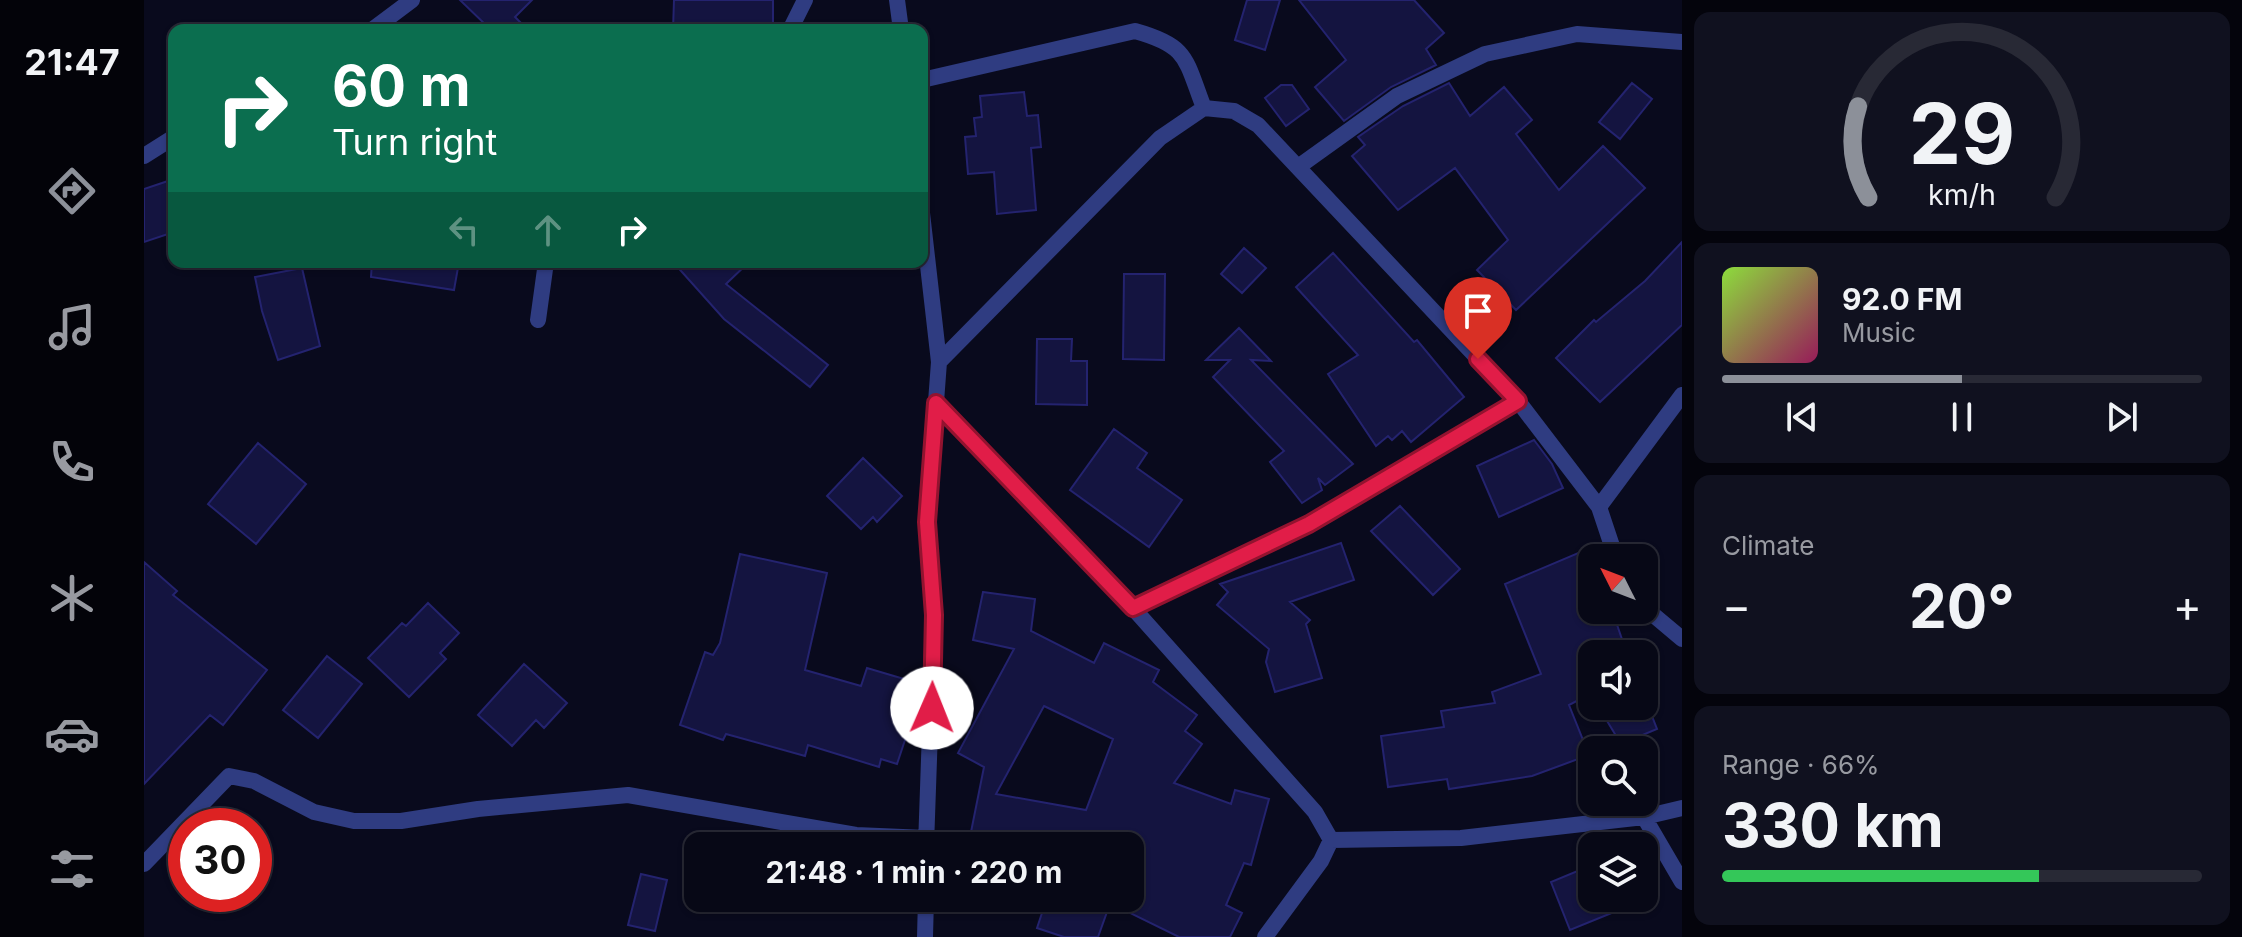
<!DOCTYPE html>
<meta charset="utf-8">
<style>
body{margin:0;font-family:Inter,sans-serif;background:#10111f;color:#f1f3f6;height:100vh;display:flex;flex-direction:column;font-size:30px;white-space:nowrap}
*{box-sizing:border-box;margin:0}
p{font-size:26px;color:#989aa1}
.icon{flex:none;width:44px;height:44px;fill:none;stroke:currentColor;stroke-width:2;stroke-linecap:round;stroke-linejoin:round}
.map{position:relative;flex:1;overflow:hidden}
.drawer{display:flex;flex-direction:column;gap:12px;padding:12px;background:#04040c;width:560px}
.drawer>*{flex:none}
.banner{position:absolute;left:24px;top:24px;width:760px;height:244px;border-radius:16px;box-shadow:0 2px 6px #0004,0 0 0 2px #282935;background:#0b6e4f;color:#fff;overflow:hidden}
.needle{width:52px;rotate:312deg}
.tools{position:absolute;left:1434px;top:544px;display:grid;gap:16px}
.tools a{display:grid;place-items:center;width:80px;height:80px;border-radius:16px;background:#070816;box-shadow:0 2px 6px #0004,0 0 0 2px #282935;font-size:40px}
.speed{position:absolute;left:24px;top:808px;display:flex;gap:16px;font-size:40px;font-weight:700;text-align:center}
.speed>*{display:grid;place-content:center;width:104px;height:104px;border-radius:50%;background:#070816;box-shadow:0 2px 6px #0004,0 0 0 2px #282935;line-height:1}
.speed .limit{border:12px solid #d22;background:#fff;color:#111}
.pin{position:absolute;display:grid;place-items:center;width:68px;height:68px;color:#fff;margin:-82px -34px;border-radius:50% 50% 50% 0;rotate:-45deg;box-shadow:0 0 8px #0007}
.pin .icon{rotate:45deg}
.me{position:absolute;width:88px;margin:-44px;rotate:1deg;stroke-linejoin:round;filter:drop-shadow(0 0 6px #0008)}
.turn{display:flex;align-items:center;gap:28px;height:168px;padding:0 32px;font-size:36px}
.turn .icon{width:104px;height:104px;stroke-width:2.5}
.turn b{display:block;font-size:56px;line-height:68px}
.lanes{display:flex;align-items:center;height:76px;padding:0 32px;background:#0003;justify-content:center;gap:40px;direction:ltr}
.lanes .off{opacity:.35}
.big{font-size:60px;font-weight:700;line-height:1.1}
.drawer .card{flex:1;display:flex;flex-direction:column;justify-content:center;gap:12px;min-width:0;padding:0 28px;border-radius:16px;background:#10111f}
.drawer .dial{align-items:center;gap:0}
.dial svg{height:208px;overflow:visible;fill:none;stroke:#282935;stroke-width:7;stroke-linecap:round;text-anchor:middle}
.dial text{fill:#f1f3f6;stroke:none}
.song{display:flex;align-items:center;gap:24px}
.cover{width:96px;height:96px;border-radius:12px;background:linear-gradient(135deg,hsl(90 70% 55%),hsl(330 70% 35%))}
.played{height:8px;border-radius:4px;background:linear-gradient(90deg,#8c9099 50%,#282935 50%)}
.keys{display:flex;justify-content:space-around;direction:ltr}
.heat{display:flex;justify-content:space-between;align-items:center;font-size:44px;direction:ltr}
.charge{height:12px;border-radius:6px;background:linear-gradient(90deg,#34c759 66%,#282935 0)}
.trip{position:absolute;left:540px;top:832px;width:460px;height:80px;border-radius:16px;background:#070816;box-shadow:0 2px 6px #0004,0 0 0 2px #282935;font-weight:700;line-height:80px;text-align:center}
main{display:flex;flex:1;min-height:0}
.tabs{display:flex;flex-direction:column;width:144px;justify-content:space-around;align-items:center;background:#030309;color:#989aa1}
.tabs .icon{width:56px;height:56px}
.tabs .on{color:#8c9099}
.tabs b{font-size:36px;color:#f1f3f6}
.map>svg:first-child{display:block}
</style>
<main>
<nav class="tabs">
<b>21:47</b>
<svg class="icon on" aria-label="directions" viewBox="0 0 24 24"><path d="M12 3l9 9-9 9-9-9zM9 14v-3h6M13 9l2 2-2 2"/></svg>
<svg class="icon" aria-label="music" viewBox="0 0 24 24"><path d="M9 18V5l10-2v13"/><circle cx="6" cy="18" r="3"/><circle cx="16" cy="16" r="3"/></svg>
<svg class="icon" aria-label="phone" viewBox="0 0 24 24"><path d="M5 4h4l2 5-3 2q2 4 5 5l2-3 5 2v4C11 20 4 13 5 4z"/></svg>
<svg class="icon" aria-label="climate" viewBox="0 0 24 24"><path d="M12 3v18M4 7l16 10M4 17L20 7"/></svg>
<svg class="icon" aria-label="car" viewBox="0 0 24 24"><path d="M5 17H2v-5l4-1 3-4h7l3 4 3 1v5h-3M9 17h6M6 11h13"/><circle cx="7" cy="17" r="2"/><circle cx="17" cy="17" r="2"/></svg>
<svg class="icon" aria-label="filters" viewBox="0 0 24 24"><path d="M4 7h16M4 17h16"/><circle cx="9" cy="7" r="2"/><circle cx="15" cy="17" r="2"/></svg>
</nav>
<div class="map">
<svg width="1538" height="937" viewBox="0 0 1538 937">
<rect width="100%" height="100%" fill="#090a1d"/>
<path fill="#141440" stroke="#24236f" stroke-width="2" fill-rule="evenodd" d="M 316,0 L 388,0 L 371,17 L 384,30 L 347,30 Z
M 530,0 L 629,0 L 629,30 L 529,30 Z
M 1103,0 L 1136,0 L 1121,50 L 1091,40 Z
M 1155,0 L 1270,0 L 1300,33 L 1282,49 L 1292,65 L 1247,87 L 1200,121 L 1171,87 L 1202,60 Z
M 1305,83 L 1326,116 L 1360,87 L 1388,120 L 1372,134 L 1415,190 L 1459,146 L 1501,188 L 1372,310 L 1333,270 L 1364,240 L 1311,168 L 1254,210 L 1208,156 L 1221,145 L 1214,137 L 1259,106 Z
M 1488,83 L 1508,99 L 1476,139 L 1455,122 Z
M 1137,85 L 1148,85 L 1165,109 L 1142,126 L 1121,98 Z
M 880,92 L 883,116 L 894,115 L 897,147 L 887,148 L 892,210 L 853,214 L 850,172 L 824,174 L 821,137 L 832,136 L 830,118 L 838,117 L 836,96 Z
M 30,179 L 30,232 L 0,242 L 0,189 Z
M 1538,242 L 1538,325 L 1456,402 L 1412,358 L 1450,320 L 1452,322 L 1501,281 Z
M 1100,248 L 1122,268 L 1098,293 L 1077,274 Z
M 1189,253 L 1270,342 L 1273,340 L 1320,397 L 1267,442 L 1258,431 L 1248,440 L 1244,436 L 1232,446 L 1184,374 L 1214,355 L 1152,287 Z
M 228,262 L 315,262 L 310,290 L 227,277 Z
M 529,262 L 605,262 L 582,284 L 684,365 L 666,387 L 580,319 Z
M 158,268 L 176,346 L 134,360 L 118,311 L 111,277 Z
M 980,274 L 1021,274 L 1020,360 L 979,359 Z
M 1095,328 L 1127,361 L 1107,360 L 1209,464 L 1181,485 L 1174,478 L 1178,490 L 1158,503 L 1126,462 L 1140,451 L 1069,377 L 1086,360 L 1062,360 Z
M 893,339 L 928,339 L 927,361 L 943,361 L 943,405 L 892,404 Z
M 970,429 L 1003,453 L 993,468 L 1038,500 L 1005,547 L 926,490 Z
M 1390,440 L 1408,464 L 1419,488 L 1355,517 L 1333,466 Z
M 114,443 L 162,484 L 112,544 L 64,504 Z
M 719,458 L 758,496 L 733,522 L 729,517 L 717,529 L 683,496 Z
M 1256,506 L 1316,569 L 1289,595 L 1227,531 Z
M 1197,543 L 1210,580 L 1146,602 L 1166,620 L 1162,624 L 1178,678 L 1131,692 L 1122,662 L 1125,649 L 1073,605 L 1084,592 L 1076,584 Z
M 1439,551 L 1448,572 L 1448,610 L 1468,610 L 1483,654 L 1448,654 L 1448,693 L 1425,705 L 1445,755 L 1388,776 L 1305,789 L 1303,779 L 1244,787 L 1237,736 L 1300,727 L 1297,711 L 1351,703 L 1348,692 L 1397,674 L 1361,584 Z
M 596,554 L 683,573 L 661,670 L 717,686 L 723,668 L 777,684 L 776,715 L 771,730 L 765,728 L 753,764 L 737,759 L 735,767 L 664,745 L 661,756 L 582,734 L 579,740 L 536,725 L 561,652 L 569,655 L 576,643 Z
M 0,562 L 33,591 L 29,595 L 123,670 L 79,725 L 66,715 L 0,784 Z
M 839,592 L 891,599 L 887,631 L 950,663 L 960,643 L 1015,670 L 1009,682 L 1053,715 L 1041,731 L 1058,744 L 1030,783 L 1087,804 L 1091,790 L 1125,799 L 1107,865 L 1100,863 L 1082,905 L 1098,913 L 1086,937 L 1035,937 L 986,913 L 986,846 L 849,846 L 825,842 L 840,767 L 814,753 L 870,649 L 829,640 ZM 900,706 L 969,739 L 942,810 L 852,794 Z
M 284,603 L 315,633 L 296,653 L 302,659 L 265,697 L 224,658 L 258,623 L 262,626 Z
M 183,656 L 218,684 L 174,738 L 139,710 Z
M 380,664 L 423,703 L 400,728 L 392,720 L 368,746 L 334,715 Z
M 1454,706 L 1504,706 L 1513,729 L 1477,744 Z
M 1448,865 L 1448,898 L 1502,899 L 1426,930 L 1407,882 Z
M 497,874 L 523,880 L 511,931 L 484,925 Z
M 903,898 L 968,898 L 954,937 L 920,937 L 893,928 Z"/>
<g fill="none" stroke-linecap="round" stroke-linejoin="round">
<path stroke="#2f3c81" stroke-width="16" d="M 753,0 L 757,30
M 228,30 L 268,0
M 646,30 L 661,0
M 778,80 L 991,31 C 1045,46 1041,59 1060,108
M 0,156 L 30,137
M 1154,167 L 1253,96 L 1341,54 L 1433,34 L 1538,42
M 778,213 L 795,362 L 783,522 L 790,615 L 782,846
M 394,320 L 402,262
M 795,362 L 1016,138 L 1060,108 L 1090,111 L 1114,125 L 1374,401 L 1455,507 L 1472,558
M 792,403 L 989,608 L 1171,812 L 1187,840 L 1177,861 L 1121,937
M 1455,507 L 1538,395
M 1500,607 L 1538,639
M 989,608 L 1165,524 L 1374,401
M 1500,817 L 1538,882
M 1187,840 L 1317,838 L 1500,817 L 1538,808
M 0,864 L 85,776 L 110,781 L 170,812 L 210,821 L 257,821 L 334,809 L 484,795 L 712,835 L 782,838
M 781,937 L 782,898"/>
</g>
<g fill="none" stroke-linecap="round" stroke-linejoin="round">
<defs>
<path id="route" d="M 788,708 L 790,615 L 783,522 L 792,403 L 989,608 L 1165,524 L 1374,401 L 1334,359"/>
</defs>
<use href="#route" stroke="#92132f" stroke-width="20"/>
<use href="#route" stroke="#e11d48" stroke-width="14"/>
</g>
</svg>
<div class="tools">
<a><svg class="needle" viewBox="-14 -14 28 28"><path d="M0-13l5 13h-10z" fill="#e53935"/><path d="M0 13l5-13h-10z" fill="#989aa1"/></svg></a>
<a><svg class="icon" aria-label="sound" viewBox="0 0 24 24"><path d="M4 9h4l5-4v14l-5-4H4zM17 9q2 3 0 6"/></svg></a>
<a><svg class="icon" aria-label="search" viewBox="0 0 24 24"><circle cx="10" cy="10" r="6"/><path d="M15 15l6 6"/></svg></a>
<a><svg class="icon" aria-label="layers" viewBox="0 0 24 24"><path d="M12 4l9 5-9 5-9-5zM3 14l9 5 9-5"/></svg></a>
</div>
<div class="speed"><div class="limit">30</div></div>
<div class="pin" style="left:1334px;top:359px;background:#d93025"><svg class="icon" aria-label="arrive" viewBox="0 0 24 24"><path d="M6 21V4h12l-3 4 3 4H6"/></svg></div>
<svg class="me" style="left:788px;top:708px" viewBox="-20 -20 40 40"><circle r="19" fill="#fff"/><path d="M0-13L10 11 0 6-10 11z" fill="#e11d48"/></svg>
<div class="trip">21:48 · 1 min · 220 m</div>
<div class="banner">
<div class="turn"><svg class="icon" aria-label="right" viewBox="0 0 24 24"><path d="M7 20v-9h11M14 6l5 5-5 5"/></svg><div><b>60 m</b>Turn right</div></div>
<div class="lanes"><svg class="icon off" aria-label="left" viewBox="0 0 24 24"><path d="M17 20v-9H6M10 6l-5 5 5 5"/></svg><svg class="icon off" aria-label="ahead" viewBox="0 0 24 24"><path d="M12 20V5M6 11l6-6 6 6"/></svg><svg class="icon" aria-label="right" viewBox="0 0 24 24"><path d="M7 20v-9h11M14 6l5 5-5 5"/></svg></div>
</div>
</div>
<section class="drawer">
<div class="card dial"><svg viewBox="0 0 100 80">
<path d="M14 69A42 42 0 1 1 86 69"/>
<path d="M14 69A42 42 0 0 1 10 34" stroke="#8c9099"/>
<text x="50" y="56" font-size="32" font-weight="700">29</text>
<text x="50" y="72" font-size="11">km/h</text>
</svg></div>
<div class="card">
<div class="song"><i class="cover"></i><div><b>92.0 FM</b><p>Music</p></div></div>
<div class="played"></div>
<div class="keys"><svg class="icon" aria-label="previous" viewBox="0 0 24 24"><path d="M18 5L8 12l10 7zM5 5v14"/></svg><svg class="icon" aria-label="pause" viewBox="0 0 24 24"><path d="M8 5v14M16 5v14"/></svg><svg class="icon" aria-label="next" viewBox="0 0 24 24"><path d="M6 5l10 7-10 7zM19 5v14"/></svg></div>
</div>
<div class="card"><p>Climate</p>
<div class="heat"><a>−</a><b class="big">20°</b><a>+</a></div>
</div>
<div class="card"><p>Range · 66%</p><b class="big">330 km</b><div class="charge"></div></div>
</section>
</main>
